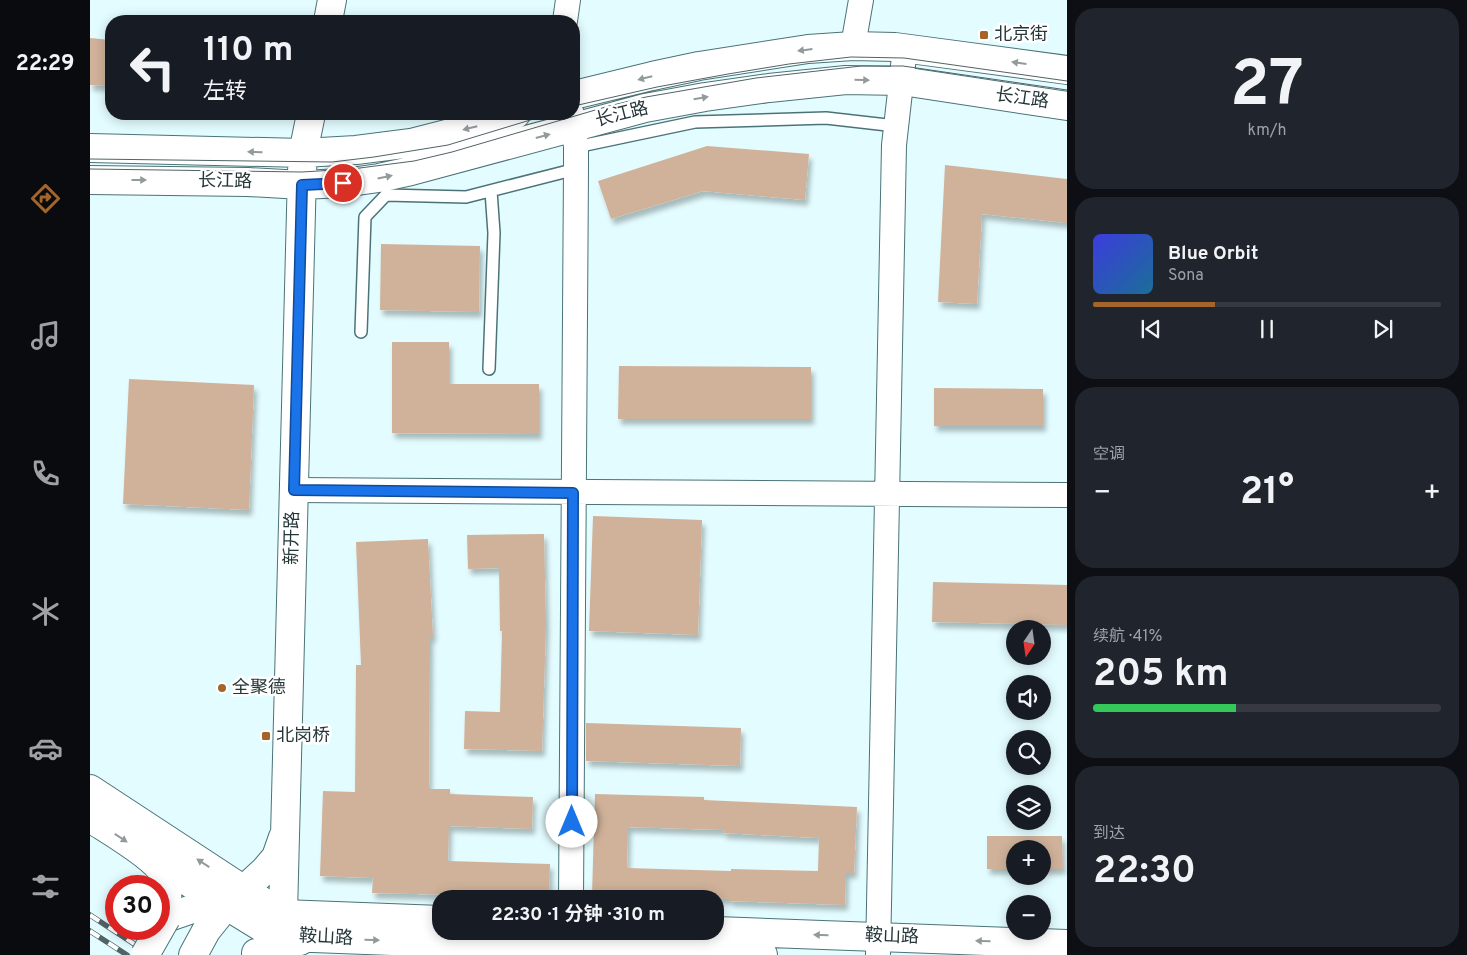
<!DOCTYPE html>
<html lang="zh">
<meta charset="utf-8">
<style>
body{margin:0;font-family:Overpass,"Noto Sans SC",sans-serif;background:#20242c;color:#f1f3f6;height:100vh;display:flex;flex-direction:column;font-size:19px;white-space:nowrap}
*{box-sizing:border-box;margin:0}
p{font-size:16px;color:#9ea1a6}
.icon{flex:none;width:28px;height:28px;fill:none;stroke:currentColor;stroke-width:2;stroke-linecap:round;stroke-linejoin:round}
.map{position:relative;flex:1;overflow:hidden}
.drawer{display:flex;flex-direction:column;gap:8px;padding:8px;background:#0d0f14;width:400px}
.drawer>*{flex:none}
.hud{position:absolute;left:15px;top:15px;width:475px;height:105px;border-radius:20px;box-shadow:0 2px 12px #0003;background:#171b24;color:#f1f3f6;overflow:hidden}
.needle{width:32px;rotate:193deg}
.controls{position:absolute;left:916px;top:620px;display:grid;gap:10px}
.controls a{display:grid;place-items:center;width:45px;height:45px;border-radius:50%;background:#171b24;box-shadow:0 2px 12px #0003;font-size:25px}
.speed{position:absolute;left:15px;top:875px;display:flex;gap:10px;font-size:25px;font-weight:700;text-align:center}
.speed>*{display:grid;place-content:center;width:65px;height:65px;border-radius:50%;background:#171b24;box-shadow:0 2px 12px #0003;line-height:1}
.speed .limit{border:8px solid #d22;background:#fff;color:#111}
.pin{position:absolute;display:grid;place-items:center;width:42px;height:42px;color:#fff;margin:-21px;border:2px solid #fff;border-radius:50%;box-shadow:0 1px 5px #0007}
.me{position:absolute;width:55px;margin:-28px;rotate:0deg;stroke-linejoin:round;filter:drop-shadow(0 0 4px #0008)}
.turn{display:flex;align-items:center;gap:18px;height:105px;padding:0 15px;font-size:22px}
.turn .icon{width:65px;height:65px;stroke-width:2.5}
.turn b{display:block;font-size:35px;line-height:42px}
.big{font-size:38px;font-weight:700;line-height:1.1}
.drawer .tile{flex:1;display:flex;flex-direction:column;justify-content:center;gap:8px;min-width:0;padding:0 18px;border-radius:20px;background:#20242c}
.drawer .dial{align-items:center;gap:0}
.dial b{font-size:65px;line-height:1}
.song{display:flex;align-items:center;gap:15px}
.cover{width:60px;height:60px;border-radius:8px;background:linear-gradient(135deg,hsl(240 70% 55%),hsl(200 70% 35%))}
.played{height:5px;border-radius:2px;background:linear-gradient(90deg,#a3652a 35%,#363941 35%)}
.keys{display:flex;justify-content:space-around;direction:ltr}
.heat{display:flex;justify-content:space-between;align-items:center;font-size:28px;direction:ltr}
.charge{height:8px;border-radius:4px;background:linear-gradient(90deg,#34c759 41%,#363941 0)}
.trip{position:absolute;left:342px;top:890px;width:292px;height:50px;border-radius:20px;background:#171b24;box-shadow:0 2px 12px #0003;font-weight:700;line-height:50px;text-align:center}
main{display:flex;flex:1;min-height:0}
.dock{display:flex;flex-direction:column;width:90px;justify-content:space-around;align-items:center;background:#090b0e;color:#9ea1a6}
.dock .icon{width:35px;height:35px}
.dock .current{color:#a3652a}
.dock b{font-size:22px;color:#f1f3f6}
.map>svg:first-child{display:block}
</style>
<main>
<nav class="dock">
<b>22:29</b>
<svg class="icon current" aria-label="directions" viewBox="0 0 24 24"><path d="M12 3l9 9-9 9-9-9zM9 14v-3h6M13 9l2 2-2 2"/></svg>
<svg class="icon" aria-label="music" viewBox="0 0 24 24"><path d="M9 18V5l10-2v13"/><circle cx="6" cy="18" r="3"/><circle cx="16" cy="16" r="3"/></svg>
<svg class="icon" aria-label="phone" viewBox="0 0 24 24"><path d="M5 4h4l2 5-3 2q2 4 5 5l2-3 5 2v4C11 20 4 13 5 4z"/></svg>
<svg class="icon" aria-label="climate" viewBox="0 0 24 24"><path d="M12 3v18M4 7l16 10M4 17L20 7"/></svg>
<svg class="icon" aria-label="car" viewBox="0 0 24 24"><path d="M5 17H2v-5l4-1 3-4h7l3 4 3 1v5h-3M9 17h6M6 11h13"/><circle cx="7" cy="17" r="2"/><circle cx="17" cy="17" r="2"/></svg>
<svg class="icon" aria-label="filters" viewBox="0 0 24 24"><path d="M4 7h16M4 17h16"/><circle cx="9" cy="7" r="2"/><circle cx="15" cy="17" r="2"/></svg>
</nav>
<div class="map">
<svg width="977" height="955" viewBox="0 0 977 955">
<defs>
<filter id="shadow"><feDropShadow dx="3" dy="5.5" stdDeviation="2.5" flood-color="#0004"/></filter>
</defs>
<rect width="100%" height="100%" fill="#e3fcff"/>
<path fill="#d0b29a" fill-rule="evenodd" filter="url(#shadow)" d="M 0,38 L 21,40 L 21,86 L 0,85 Z
M 617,146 L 719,154 L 715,200 L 613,191 L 521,219 L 508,181 Z
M 855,165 L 977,179 L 977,223 L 892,214 L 887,304 L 848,302 Z
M 291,244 L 390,246 L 389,312 L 290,310 Z
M 302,342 L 359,342 L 359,384 L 449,384 L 449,434 L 302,433 Z
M 529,366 L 721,367 L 721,419 L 528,419 Z
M 39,379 L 164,385 L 159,510 L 33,504 Z
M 844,388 L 953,389 L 953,426 L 844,426 Z
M 503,516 L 612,520 L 608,635 L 499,631 Z
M 454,534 L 456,625 L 452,751 L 374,749 L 375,711 L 410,712 L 412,631 L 410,631 L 409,568 L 378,569 L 377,535 Z
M 338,539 L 343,637 L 340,637 L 339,789 L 360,789 L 360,794 L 443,797 L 442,829 L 359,826 L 358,861 L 460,864 L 459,897 L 282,893 L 283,878 L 230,876 L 233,791 L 265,792 L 266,665 L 271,665 L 266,542 Z
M 843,582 L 977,585 L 977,625 L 842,622 Z
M 496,723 L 651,728 L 650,766 L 496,761 Z
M 505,794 L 614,797 L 614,800 L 767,807 L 764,873 L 756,873 L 755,905 L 640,901 L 640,899 L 502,895 ZM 538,827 L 634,830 L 633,833 L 729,838 L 728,871 L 641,869 L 641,871 L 537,868 Z
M 897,836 L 972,836 L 973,869 L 952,869 L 952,849 L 925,849 L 925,869 L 897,869 Z"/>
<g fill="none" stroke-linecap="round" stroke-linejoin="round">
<defs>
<path id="service" d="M 486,147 L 605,122 L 736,118 L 806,126
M 271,332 L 275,217 L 296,195 L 376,197 L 486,169
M 399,369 L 404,233 L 401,191"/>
<path id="minor" d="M 475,21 L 478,0
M 763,46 L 771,0
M 204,490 L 977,495
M 481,899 L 486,169 L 486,147 L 482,114
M 788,955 L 804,145 L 815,48"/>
<path id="secondary" d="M 238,21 L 242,0
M 484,95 L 562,76 L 609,66 L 718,49 L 763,46 L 805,47 L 977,70
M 0,148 L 213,153 L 266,150 L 321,143 L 395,124 L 426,114
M 0,180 L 158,182 L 212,185 L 253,183 L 289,178 L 321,171 L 555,108 L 615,97 L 679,88 L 756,80 L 812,81 L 977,106
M 76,918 L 105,908 L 136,906
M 184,934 L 193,914 L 212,172 L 213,153 L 221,114
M 103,955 L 116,931 L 136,906 L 175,870 L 186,857 L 193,837"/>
<path id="primary" d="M 0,789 L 154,890 L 193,914 L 351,920
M 0,818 C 18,830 66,857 74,875 C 79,887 77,906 76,918
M 61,859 L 184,935 L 223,938 L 673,955
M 626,931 L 977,944
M 166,953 L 210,941"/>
</defs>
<use href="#service" stroke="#4b7377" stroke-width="14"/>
<use href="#minor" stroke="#4b7377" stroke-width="26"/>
<use href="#secondary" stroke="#4b7377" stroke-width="30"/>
<use href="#primary" stroke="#4b7377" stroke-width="30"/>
<use href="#service" stroke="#fff" stroke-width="11"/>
<use href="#minor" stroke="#fff" stroke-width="24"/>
<use href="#secondary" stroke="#fff" stroke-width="28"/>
<use href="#primary" stroke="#fff" stroke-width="28"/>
<path stroke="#506365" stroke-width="1" d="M 484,106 L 567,87 L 638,74 L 699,64 L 761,57 L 814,58 L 977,81
M 0,159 L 242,162 L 284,157 L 358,145 L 460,114
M 0,169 L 212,172 L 262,169 L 324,161 L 362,152 L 519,106 L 556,97 L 666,78 L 771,66 L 813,66 L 977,90"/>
<defs>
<path id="rail" d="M 0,915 L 61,955
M 0,931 L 37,955"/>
</defs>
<use href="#rail" stroke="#506365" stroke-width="5.5"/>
<use href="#rail" stroke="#fff" stroke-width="4" stroke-dasharray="11" stroke-linecap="butt"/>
<defs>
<path id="secondary-bridge" d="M 55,955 L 76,918"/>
</defs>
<use href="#secondary-bridge" stroke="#4b7377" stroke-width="30" stroke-linecap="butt"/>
<use href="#secondary-bridge" stroke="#fff" stroke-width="28"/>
</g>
<defs><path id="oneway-solid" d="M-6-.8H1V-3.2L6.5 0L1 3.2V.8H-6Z" transform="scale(1.25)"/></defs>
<g fill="#929a9c">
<use href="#oneway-solid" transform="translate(715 50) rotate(173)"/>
<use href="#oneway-solid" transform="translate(929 63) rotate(-172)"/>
<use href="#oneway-solid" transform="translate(555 78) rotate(166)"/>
<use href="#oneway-solid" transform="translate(772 80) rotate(2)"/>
<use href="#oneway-solid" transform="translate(611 98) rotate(-10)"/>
<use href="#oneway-solid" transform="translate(380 128) rotate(166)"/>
<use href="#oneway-solid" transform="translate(453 136) rotate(-15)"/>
<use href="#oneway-solid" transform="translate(165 152) rotate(-179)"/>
<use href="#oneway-solid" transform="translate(295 177) rotate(-12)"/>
<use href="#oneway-solid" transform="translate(49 180)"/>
<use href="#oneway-solid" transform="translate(31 838) rotate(33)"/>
<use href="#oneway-solid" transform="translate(113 863) rotate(-147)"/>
<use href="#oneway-solid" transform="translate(731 935) rotate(-178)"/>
<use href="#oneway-solid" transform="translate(282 940) rotate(2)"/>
<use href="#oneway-solid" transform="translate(893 941) rotate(-178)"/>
</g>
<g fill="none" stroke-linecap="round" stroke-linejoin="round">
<defs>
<path id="route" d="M 253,183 L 212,185 L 204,490 L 483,493 L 482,822"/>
</defs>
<use href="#route" stroke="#114b97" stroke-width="12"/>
<use href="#route" stroke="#1a73e8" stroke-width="9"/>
</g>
<g fill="#a3652a" stroke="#fff" stroke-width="2">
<rect x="889" y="30" width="10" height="10" rx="2.5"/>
<circle cx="132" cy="688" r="5"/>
<rect x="171" y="731" width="10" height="10" rx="2.5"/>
</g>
<g text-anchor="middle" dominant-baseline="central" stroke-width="5" stroke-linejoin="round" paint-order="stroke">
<g font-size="18" fill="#253638" stroke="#fff" text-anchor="start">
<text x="904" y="35">北京街</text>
<text x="142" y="688">全聚德</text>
<text x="186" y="736">北岗桥</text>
</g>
<g font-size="18" fill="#253638" stroke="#fff">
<text transform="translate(932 99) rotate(8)">长江路</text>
<text transform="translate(532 115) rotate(-14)">长江路</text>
<text transform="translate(135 182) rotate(1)">长江路</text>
<text transform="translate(203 538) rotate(-89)">新开路</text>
<text transform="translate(802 937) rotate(2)">鞍山路</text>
<text transform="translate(236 938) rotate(3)">鞍山路</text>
</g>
</g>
</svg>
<div class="controls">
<a><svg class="needle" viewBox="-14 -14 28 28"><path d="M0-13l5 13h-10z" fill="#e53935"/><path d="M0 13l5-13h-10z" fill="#9ea1a6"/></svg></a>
<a><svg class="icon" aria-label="sound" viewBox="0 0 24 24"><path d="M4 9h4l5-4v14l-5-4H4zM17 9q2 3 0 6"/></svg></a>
<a><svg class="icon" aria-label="search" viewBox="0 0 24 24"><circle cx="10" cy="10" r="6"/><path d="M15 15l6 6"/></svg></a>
<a><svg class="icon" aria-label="layers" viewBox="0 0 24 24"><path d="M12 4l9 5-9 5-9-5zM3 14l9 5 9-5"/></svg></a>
<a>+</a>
<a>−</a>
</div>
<div class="speed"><div class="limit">30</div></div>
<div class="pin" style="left:253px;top:183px;background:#d93025"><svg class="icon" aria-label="arrive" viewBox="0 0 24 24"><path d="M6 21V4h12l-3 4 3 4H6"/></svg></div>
<svg class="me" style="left:482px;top:822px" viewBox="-20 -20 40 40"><circle r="19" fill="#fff"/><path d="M0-13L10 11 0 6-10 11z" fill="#1a73e8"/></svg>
<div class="trip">22:30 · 1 分钟 · 310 m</div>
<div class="hud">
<div class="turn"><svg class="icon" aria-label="left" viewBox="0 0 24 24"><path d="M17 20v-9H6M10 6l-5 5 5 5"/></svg><div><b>110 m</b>左转</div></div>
</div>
</div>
<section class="drawer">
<div class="tile dial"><b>27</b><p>km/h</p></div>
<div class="tile">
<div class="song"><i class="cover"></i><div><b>Blue Orbit</b><p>Sona</p></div></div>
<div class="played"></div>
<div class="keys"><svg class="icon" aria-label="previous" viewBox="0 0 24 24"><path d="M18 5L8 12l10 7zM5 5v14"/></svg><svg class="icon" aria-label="pause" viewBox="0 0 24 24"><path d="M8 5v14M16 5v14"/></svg><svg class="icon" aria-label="next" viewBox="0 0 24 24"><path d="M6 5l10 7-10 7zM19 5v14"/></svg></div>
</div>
<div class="tile"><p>空调</p>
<div class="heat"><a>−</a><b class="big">21°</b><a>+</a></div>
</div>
<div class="tile"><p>续航 · 41%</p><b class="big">205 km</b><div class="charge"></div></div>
<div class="tile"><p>到达</p><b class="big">22:30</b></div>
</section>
</main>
